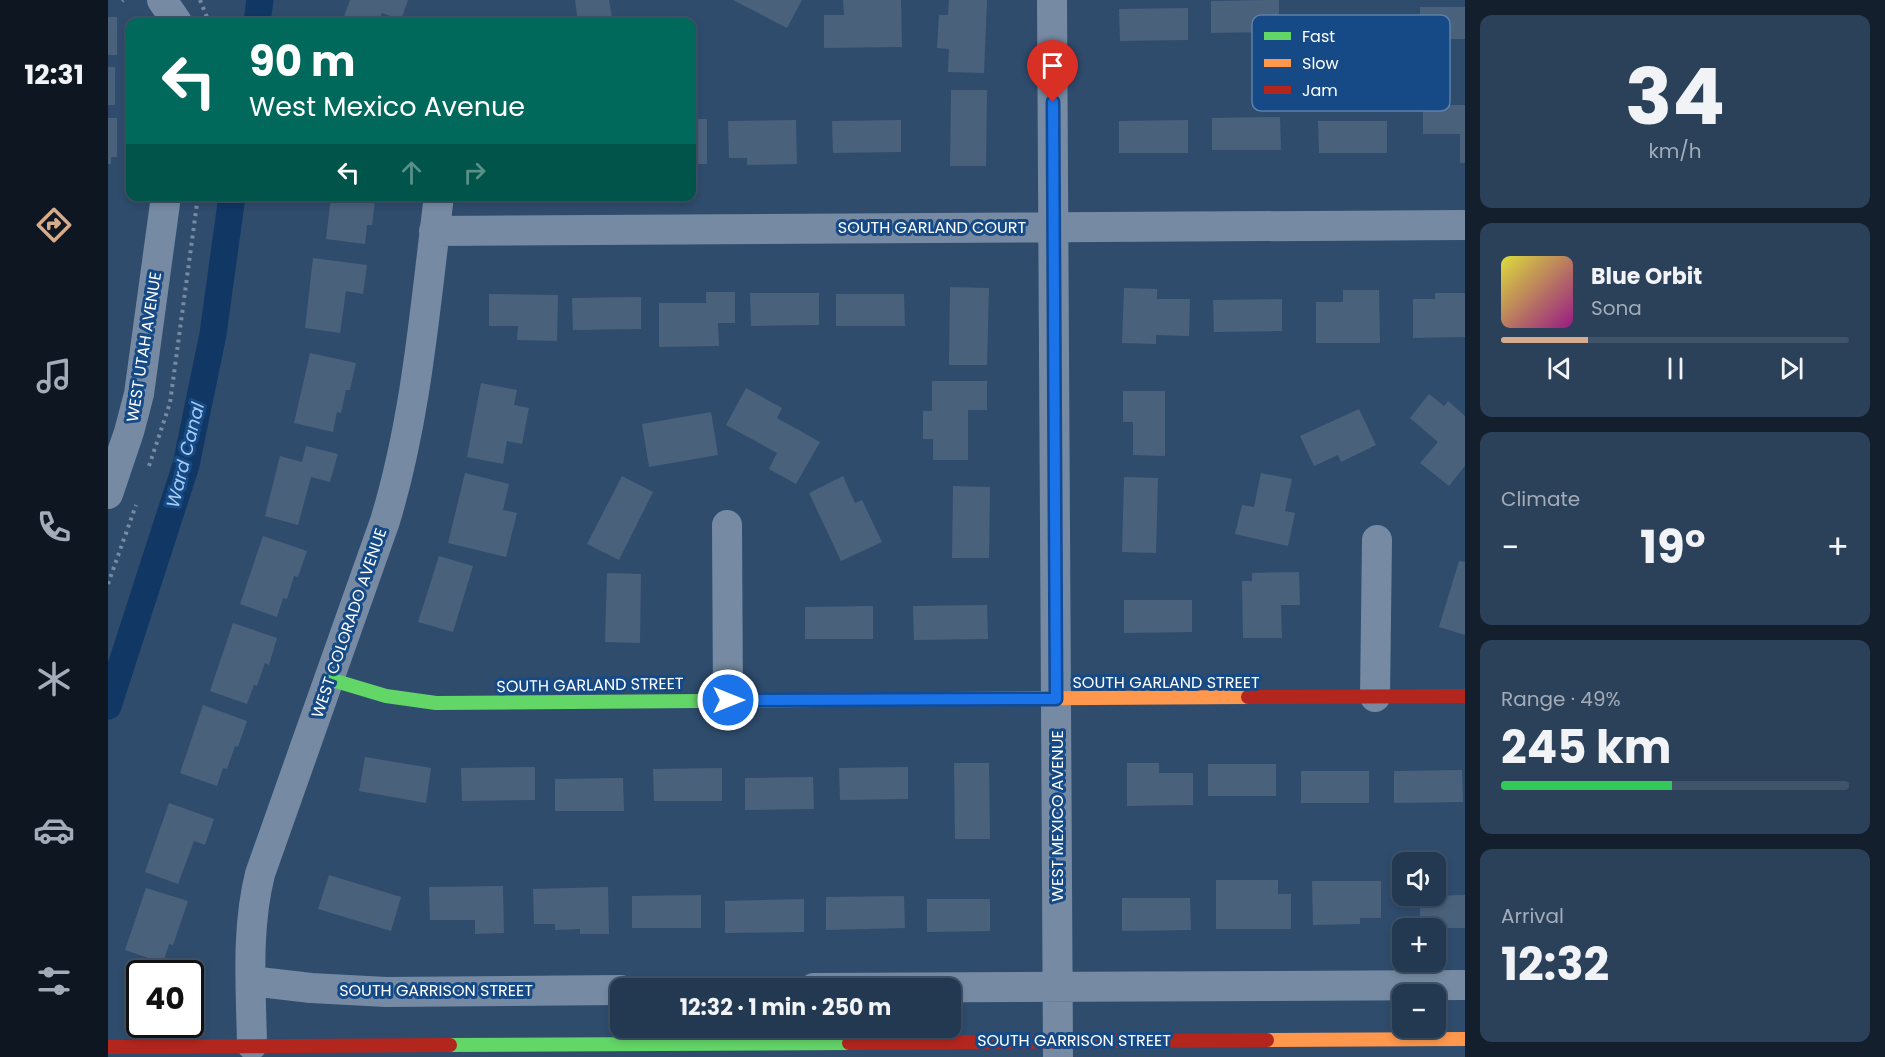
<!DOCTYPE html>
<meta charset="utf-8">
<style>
body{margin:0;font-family:Poppins,sans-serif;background:#2b4059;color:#f1f3f6;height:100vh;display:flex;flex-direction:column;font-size:22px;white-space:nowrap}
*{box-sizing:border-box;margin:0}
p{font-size:20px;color:#a3acb8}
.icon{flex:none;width:33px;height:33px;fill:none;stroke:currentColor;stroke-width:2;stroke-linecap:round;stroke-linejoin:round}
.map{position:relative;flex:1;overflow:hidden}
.details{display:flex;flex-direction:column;gap:15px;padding:15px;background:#131f2d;width:420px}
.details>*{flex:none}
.hud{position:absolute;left:18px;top:18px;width:570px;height:183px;border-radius:12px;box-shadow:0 3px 9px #0003,0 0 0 2px #405369;background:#00695c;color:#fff;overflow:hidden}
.controls{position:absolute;left:1284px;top:852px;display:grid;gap:12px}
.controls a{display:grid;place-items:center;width:54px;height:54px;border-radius:12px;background:#233952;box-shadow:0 3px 9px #0003,0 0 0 2px #405369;font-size:30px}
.speed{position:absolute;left:18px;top:960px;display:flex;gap:12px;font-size:30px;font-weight:700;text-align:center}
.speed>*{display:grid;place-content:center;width:78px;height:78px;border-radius:50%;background:#233952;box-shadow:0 3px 9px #0003,0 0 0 2px #405369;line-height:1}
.speed .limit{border:3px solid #111;border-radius:9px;background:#fff;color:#111}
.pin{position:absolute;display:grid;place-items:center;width:51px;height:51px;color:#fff;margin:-62px -26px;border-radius:50% 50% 50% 0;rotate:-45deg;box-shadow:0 0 6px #0007}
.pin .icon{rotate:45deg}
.me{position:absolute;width:66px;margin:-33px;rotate:90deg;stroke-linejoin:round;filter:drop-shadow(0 0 4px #0008)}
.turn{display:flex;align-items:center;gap:21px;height:126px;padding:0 24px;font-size:27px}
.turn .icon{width:78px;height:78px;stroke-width:2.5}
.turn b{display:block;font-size:42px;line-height:51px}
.lanes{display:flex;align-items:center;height:57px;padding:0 24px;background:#0003;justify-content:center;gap:30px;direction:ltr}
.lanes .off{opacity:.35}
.big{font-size:45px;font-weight:700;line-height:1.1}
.details .tile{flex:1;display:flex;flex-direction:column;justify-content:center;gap:9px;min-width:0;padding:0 21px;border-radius:12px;background:#2b4059}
.details .dial{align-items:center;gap:0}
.dial b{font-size:78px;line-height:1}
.song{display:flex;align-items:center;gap:18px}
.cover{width:72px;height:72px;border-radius:9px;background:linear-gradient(135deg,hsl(60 70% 55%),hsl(310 70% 35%))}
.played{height:6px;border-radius:3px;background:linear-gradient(90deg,#d6ab8b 25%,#405369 25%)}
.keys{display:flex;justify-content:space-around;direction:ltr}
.heat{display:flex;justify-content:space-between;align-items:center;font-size:33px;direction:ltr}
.charge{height:9px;border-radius:4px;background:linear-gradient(90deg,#34c759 49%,#405369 0)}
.trip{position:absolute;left:502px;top:978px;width:351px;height:60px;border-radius:12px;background:#233952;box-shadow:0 3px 9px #0003,0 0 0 2px #405369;font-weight:700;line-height:60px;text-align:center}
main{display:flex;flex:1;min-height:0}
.tabs{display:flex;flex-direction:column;width:108px;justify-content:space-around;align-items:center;background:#0e1721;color:#a3acb8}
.tabs .icon{width:42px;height:42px}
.tabs .active{color:#d6ab8b}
.tabs b{font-size:27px;color:#f1f3f6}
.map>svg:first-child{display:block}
</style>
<main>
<nav class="tabs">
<b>12:31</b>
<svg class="icon active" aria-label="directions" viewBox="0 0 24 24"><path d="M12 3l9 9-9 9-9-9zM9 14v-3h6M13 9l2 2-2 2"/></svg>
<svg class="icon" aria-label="music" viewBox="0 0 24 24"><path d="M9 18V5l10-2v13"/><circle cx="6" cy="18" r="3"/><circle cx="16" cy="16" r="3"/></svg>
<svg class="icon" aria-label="phone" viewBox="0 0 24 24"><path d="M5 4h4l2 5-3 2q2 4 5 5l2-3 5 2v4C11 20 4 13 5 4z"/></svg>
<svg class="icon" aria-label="climate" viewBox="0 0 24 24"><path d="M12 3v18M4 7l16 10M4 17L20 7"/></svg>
<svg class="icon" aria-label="car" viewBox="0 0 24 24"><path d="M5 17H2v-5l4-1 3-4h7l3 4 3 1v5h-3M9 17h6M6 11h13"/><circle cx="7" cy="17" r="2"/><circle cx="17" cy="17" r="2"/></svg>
<svg class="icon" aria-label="filters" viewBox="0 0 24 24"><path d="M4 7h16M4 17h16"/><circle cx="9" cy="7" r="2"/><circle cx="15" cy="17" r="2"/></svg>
</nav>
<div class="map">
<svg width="1357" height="1057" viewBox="0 0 1357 1057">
<rect width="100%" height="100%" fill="#2f4c6d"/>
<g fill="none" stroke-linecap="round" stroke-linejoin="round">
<path stroke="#113764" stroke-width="27" d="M 149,22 L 152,0
M 0,706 L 78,465 L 105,334 L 124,196"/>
</g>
<path fill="#4a617c" d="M 242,0 L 300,0 L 293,20 L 274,13 L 271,22 L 234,22 Z
M 467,0 L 501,0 L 505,22 L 470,22 Z
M 625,0 L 694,0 L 679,28 Z
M 735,0 L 793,0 L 794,47 L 716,48 L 716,15 L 736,15 Z
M 841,0 L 879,0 L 876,73 L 840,72 L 841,49 L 829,48 L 831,15 L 840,15 Z
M 1160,0 L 1171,0 L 1171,32 L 1103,33 L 1103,1 Z
M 1312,7 L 1357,7 L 1357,39 L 1312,39 Z
M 1080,8 L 1080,40 L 1012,41 L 1011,9 Z
M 0,17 L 9,17 L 9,55 L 0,55 Z
M 0,67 L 7,67 L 7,105 L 0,105 Z
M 843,90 L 879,90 L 878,166 L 842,166 Z
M 1315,105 L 1357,105 L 1357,163 L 1352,163 L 1352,134 L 1315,134 Z
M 1172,117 L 1173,150 L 1104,150 L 1104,118 Z
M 0,118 L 9,118 L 9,157 L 3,157 L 3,164 L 0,164 Z
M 584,119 L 599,119 L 599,164 L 584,164 Z
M 688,120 L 689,164 L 639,165 L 639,158 L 621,158 L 620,121 Z
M 793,120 L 793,152 L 725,153 L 724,121 Z
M 1080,120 L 1080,153 L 1011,153 L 1011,121 Z
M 1210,121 L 1279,121 L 1279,153 L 1211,153 Z
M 223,196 L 270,196 L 270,201 L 267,201 L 264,225 L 259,225 L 257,244 L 218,239 Z
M 205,258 L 259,265 L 255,294 L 238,291 L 232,333 L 197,328 Z
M 842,287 L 881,288 L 879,365 L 841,365 Z
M 1016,288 L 1049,289 L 1049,299 L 1082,299 L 1081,336 L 1048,335 L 1048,344 L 1014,343 Z
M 1235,290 L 1271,290 L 1272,343 L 1208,343 L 1208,302 L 1235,302 Z
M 598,292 L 627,292 L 627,323 L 610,323 L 611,346 L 551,347 L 551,303 L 598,303 Z
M 642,293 L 711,293 L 711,325 L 643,326 Z
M 1327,293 L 1357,293 L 1357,337 L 1305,338 L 1305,299 L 1327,299 Z
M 381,294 L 450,295 L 449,341 L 409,340 L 410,326 L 381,326 Z
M 728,294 L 796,294 L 797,326 L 728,326 Z
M 533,297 L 533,329 L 465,330 L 464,298 Z
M 1174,299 L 1174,331 L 1106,332 L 1105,300 Z
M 202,353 L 248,363 L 242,390 L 238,390 L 233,413 L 229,412 L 225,432 L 186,423 Z
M 824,381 L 879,381 L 879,410 L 860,410 L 860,460 L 825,460 L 825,439 L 815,439 L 815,411 L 824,411 Z
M 373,383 L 409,390 L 406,405 L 421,408 L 414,444 L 399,441 L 395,464 L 359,457 Z
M 638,388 L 674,408 L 669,418 L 712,442 L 688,484 L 661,469 L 669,453 L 618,425 Z
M 1015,391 L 1057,391 L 1057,456 L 1025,455 L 1025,422 L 1015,422 Z
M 1321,394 L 1336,406 L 1340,401 L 1357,416 L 1357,466 L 1341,486 L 1312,463 L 1330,442 L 1302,418 Z
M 1251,409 L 1268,445 L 1233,462 L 1230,455 L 1206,466 L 1192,436 Z
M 603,412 L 610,455 L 541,467 L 534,424 Z
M 198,446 L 230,454 L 222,482 L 203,477 L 190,525 L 157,516 L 172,456 L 194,462 Z
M 357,473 L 401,484 L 395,510 L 409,513 L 398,557 L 340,543 Z
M 1153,473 L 1184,479 L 1177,511 L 1187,513 L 1180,546 L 1127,534 L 1134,505 L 1146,507 Z
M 514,476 L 545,492 L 511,560 L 479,544 Z
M 735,476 L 747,503 L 754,500 L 774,542 L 733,561 L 701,493 Z
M 1016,477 L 1050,478 L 1048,553 L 1014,552 Z
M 845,486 L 882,487 L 881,558 L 844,558 Z
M 155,536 L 199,551 L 190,577 L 186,576 L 179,599 L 175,598 L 169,617 L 132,604 Z
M 331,556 L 365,566 L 345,632 L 310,622 Z
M 1351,561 L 1357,562 L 1357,635 L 1331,627 Z
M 1191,572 L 1192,605 L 1173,605 L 1174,638 L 1135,638 L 1134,581 L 1144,581 L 1144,573 Z
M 499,573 L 533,574 L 532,643 L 497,642 Z
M 1016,600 L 1084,600 L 1084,632 L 1016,633 Z
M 879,605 L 880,639 L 806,640 L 805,606 Z
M 765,606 L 765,639 L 697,639 L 697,607 Z
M 125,623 L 169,638 L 161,665 L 157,663 L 149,686 L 146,685 L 139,704 L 102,691 Z
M 95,705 L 139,721 L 130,747 L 127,746 L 119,769 L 115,768 L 109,786 L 72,773 Z
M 257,757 L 323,768 L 318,803 L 251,791 Z
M 846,763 L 881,763 L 882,839 L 847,839 Z
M 1019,763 L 1051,763 L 1051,773 L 1085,773 L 1085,805 L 1019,806 Z
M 1100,764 L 1168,764 L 1168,796 L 1100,796 Z
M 427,767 L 427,800 L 354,801 L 353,768 Z
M 800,767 L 800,799 L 732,800 L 731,768 Z
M 614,768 L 614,801 L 546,801 L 545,769 Z
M 1354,770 L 1355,802 L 1286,803 L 1286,771 Z
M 1193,771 L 1261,771 L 1261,803 L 1193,803 Z
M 705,777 L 706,809 L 637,810 L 637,778 Z
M 515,778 L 516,811 L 447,811 L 447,779 Z
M 61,803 L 106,819 L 97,845 L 86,841 L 70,884 L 37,872 Z
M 221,875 L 293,897 L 283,931 L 210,909 Z
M 1108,880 L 1170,880 L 1170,894 L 1183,894 L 1183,929 L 1108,929 Z
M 1204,881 L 1273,881 L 1273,918 L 1252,918 L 1252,924 L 1205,925 Z
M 395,886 L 396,933 L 367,934 L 367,920 L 322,920 L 321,887 Z
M 500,887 L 501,934 L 472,934 L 472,929 L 447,930 L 447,924 L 426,924 L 425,889 Z
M 38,888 L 80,901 L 65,945 L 61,944 L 55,963 L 17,950 Z
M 593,895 L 593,928 L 524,928 L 524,896 Z
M 1357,895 L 1357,928 L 1312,928 L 1312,896 Z
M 796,896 L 797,928 L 718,930 L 718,897 Z
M 1014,898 L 1082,898 L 1083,930 L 1014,931 Z
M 696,899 L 696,932 L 617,933 L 617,901 Z
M 819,899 L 882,899 L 882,931 L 819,932 Z"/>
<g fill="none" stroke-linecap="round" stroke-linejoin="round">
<path stroke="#768ba3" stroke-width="4" stroke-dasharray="3 4.5" stroke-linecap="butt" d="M 92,0 L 101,22
M 14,1 L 15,0
M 41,466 L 62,403 L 90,196
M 0,584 L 28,505"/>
<path stroke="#768ba3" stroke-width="30" d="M 54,0 L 69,22
M 944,0 L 950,1057
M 326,231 L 1357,225
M 0,494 L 21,432 L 31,394 L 58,196
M 619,525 L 620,700
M 1267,697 L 1269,540
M 143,981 L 203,988 L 278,992 L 513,990
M 706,988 L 1357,985
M 144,1045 C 143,988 138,930 152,874 L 277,521 C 309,416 317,306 331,196"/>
<path stroke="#63d668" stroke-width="14" d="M 221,679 L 278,696 L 328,703 L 709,700
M 342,1045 L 741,1043"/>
<path stroke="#ff974d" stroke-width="14" d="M 709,700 L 1140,697
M 1159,1040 L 1357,1039"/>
<path stroke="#b3261e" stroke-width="14" d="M 1140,697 L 1357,696
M 741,1043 L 1159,1040
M 0,1047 L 342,1045"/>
</g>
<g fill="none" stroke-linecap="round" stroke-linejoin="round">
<defs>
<path id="route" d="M 620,700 L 948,699 L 945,102"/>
</defs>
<use href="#route" stroke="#114b97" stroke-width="15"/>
<use href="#route" stroke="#1a73e8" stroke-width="10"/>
</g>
<g text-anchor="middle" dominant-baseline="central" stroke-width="6" stroke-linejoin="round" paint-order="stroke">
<g font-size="16" fill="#fff" stroke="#164a86">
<text x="824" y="227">SOUTH GARLAND COURT</text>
<text transform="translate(36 347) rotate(-81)">WEST UTAH AVENUE</text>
<text transform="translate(241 623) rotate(-71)">WEST COLORADO AVENUE</text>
<text x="1058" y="682">SOUTH GARLAND STREET</text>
<text transform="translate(482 685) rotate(-1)">SOUTH GARLAND STREET</text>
<text transform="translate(949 816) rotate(-90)">WEST MEXICO AVENUE</text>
<text x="328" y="990">SOUTH GARRISON STREET</text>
<text x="966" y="1040">SOUTH GARRISON STREET</text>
</g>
<g font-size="18" font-style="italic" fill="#a7cdf5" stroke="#164a86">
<text transform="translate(77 455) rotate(-76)">Ward Canal</text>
</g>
</g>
<rect x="1144" y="15" width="198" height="96" rx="9" fill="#164a86" stroke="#5c80aa" stroke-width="1.5"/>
<rect x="1156" y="32" width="27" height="8" fill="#63d668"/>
<rect x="1156" y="59" width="27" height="8" fill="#ff974d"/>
<rect x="1156" y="86" width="27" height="8" fill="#b3261e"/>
<g font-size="16" fill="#fff">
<text x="1194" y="42">Fast</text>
<text x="1194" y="69">Slow</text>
<text x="1194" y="96">Jam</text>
</g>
</svg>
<div class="controls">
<a><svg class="icon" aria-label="sound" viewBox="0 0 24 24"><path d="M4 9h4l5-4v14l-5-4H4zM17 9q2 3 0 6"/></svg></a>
<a>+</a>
<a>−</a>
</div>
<div class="speed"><div class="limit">40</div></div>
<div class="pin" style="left:945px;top:102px;background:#d93025"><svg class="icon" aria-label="arrive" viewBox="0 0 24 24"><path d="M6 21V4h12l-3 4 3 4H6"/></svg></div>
<svg class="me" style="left:620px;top:700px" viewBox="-20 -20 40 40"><circle r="17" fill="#1a73e8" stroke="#fff" stroke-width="3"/><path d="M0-11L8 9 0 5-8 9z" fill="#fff"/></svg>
<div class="trip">12:32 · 1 min · 250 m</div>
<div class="hud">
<div class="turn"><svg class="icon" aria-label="left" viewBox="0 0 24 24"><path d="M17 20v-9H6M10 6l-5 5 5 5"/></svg><div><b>90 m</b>West Mexico Avenue</div></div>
<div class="lanes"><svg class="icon" aria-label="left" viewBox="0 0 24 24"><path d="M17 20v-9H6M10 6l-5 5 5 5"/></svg><svg class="icon off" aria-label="ahead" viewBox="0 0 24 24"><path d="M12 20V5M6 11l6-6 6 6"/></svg><svg class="icon off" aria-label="right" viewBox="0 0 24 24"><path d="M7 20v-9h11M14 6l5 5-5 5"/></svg></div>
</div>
</div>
<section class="details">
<div class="tile dial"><b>34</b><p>km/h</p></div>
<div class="tile">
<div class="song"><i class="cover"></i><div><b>Blue Orbit</b><p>Sona</p></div></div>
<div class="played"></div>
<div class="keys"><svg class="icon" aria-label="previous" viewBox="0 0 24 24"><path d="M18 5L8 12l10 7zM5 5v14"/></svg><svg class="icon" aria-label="pause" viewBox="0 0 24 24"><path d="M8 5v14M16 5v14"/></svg><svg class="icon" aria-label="next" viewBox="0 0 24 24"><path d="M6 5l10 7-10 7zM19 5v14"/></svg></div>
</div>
<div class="tile"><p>Climate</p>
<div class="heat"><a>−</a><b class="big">19°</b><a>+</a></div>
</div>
<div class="tile"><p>Range · 49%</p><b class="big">245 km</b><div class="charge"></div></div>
<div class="tile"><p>Arrival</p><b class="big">12:32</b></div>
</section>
</main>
